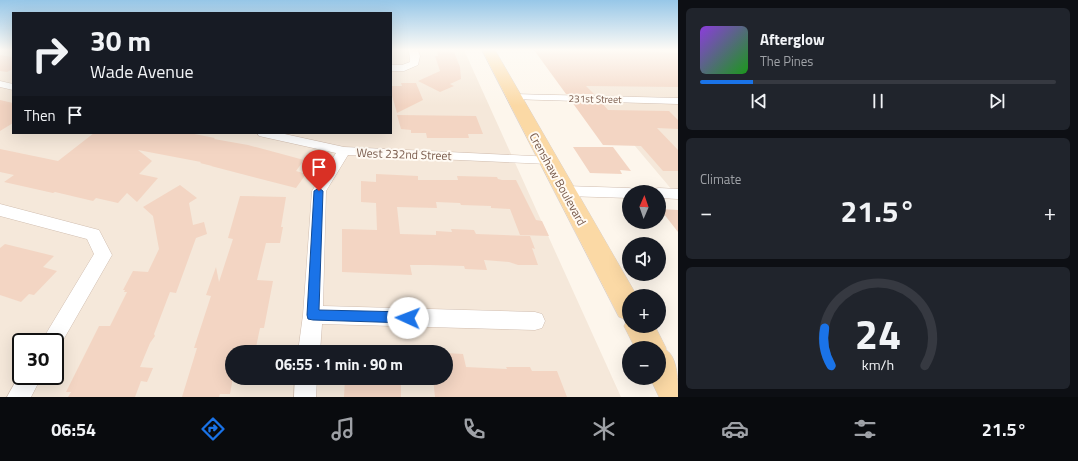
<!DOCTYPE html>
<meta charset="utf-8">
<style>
body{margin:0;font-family:"Titillium Web",sans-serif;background:#20242c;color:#f1f3f6;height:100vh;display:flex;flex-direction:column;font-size:15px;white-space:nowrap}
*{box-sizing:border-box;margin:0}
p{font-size:13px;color:#9ea1a6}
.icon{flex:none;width:22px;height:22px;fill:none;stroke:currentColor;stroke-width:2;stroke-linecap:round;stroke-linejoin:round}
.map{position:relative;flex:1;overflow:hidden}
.side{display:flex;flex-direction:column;gap:8px;padding:8px;background:#0d0f14;width:400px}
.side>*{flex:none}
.hud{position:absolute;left:12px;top:12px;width:380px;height:122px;border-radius:0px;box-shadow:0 4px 16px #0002;background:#171b24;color:#f1f3f6;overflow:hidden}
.needle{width:26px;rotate:2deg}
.buttons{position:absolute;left:622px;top:185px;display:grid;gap:8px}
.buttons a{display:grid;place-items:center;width:44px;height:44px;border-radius:50%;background:#171b24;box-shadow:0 4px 16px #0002;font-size:20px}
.speed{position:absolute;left:12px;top:333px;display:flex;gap:8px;font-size:20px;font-weight:700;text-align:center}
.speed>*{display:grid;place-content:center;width:52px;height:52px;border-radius:50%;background:#171b24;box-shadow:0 4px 16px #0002;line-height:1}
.speed .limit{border:2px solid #111;border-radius:6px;background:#fff;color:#111}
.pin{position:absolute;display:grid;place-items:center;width:34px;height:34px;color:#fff;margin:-41px -17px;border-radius:50% 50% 50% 0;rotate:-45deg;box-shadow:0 0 4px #0007}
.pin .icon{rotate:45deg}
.me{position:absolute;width:44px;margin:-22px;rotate:272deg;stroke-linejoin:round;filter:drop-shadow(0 0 3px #0008)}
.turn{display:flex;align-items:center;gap:14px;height:84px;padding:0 12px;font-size:18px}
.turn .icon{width:52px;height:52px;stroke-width:2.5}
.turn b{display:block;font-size:28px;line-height:34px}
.then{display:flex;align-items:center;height:38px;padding:0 12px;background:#0003;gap:8px;font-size:15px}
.big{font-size:30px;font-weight:700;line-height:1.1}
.side .widget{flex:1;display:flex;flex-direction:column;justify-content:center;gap:6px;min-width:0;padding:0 14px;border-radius:6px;background:#20242c}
.side .dial{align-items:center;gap:0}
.dial svg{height:104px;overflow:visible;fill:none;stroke:#363941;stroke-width:7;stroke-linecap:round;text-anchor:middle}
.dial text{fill:#f1f3f6;stroke:none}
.song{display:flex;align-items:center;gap:12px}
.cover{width:48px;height:48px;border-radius:6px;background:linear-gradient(135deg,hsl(270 70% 55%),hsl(120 70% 35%))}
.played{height:4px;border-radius:2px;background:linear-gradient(90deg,#1a73e8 15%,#363941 15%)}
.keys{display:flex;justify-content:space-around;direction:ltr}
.heat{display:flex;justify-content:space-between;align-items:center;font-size:22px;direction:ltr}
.trip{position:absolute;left:225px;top:345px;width:228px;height:40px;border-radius:20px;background:#171b24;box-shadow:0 4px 16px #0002;font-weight:700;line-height:40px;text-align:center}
.menu{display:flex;height:64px;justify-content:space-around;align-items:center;background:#090b0e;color:#9ea1a6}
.menu .icon{width:28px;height:28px}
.menu .active{color:#1a73e8}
.menu b{font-size:18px;color:#f1f3f6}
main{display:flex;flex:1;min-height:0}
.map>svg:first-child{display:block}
</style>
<main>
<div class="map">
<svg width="678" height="397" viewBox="0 0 678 397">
<rect width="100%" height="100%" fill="#fdf6ec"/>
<path fill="#f5e8da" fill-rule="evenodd" d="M 0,50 L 13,50 L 13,133 L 391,133 L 391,50 L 464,50 L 621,397 L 0,397 ZM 21,342 L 55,342 L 55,376 L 21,376 ZM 232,352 L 446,352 L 446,378 L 232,378 Z
M 554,50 L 678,50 L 678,197 Z"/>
<path fill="#f3d5c3" d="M 534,50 L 630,50 L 678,53 L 678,87 L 586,86 L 594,94 L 566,94 Z
M 437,51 L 454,52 L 460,67 L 461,79 L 450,84 L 454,86 L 440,92 L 418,81 L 440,71 L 435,56 L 438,56 Z
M 0,55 L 13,57 L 13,69 L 7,72 L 0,71 Z
M 401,83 L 416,83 L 423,100 L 397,113 L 391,92 L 391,86 L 402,86 Z
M 0,100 L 13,103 L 13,123 L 0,131 Z
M 572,102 L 602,103 L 608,110 L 669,111 L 678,120 L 678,129 L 657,128 L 678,150 L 678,171 L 663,171 L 641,146 L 603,145 Z
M 397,115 L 476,116 L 483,134 L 468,134 L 469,138 L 427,138 L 426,133 L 411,133 L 411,130 L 401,129 Z
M 94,133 L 189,133 L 215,138 L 214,139 L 248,145 L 304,160 L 296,171 L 306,174 L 296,188 L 211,166 L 212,166 L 200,163 L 201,162 L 138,150 L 152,161 L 139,174 L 158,178 L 137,202 L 127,193 L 118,203 L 96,198 L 93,201 L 55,192 L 53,193 L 4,182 L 14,175 L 0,172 L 0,149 L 58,161 Z
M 573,147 L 613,147 L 631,171 L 620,170 L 622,174 L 590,173 Z
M 376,174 L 418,176 L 418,180 L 458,180 L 457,176 L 497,177 L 498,179 L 502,180 L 516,180 L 536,220 L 542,221 L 549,236 L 520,235 L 510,209 L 491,208 L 491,206 L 461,205 L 460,203 L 436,202 L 437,208 L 397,207 L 400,234 L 436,235 L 436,231 L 452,232 L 451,229 L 474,230 L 476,234 L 530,236 L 535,249 L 532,248 L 538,265 L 518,265 L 509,262 L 484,260 L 487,270 L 465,269 L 464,266 L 430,265 L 410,265 L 412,275 L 342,272 L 342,229 L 377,230 L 376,203 L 361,202 L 361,181 L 376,182 Z
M 180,185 L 197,198 L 189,203 L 193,225 L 204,222 L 207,234 L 196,238 L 176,293 L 170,292 L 154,334 L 155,336 L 150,343 L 140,367 L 153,368 L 147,382 L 141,381 L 135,397 L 68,397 L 71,392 L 66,392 L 99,326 L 110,326 L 127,292 L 124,292 L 125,290 L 123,290 L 133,271 L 148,272 L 159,249 L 153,216 L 143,207 Z
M 240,196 L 286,197 L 281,227 L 283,227 L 280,243 L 266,243 L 257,280 L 273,281 L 264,328 L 260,328 L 255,352 L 232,351 L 232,383 L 230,394 L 220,394 L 219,397 L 182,397 L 197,348 L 194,348 L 211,296 L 206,295 L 216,267 L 219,282 L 233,239 L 228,238 Z
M 660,209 L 678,210 L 678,232 Z
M 5,244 L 54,256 L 43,267 L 57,271 L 34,295 L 29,294 L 21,302 L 0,295 L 0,248 Z
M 446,353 L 463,354 L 466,367 L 507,369 L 506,367 L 530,367 L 532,371 L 557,371 L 567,397 L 435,397 L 433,378 L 446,378 Z
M 345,378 L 378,378 L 378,382 L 401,383 L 401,397 L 344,397 Z"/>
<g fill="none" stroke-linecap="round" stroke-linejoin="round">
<defs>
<path id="minor" d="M 409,50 L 418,50 L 420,56 L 418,65 L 404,71 L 391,71 L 391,65 L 402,65 L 410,62 Z
M 0,81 L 13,84 L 13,90 L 0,87 Z
M 513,94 L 678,98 L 678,104 L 509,99 L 508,97 Z
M 257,133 L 280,133 L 344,147 L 553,157 L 555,160 L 553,163 L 548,164 L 348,155 L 326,191 L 323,306 L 535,312 L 542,314 L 545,321 L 542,328 L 535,330 L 322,324 L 320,352 L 298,352 L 303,315 L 312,191 L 336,153 L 259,136 Z
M 565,186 L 629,188 L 634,189 L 636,192 L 629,192 L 629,198 L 565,196 L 560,195 L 558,191 L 560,187 Z
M 659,188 L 678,189 L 678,199 L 659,198 L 659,192 L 652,192 L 654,189 Z
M 0,204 L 99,230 L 112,255 L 58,349 L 55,350 L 55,342 L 41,342 L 94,254 L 87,239 L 0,216 Z
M 21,372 L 21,376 L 42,376 L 31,397 L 7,397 Z
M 295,378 L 317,378 L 316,397 L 294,397 Z"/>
<path id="primary" d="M 482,50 L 495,50 L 637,296 L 629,296 L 629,326 L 655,326 L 666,348 L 666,350 C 678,357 678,382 678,397 L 659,397 L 650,378 L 659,378 L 659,348 L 635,348 L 624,326 L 627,320 L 619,317 Z"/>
</defs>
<use href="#minor" stroke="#d1beb0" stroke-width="1"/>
<use href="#primary" stroke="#dad1cd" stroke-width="1"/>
<use href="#minor" fill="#fff" fill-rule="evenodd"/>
<use href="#primary" fill="#fbd9a5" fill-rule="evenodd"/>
</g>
<linearGradient id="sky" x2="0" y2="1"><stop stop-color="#97c7e8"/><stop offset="0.47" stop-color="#fefbf6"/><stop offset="1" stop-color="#fefbf6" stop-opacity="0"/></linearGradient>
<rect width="678" height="106" fill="url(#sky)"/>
<path fill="#1a73e8" stroke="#114b97" d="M 319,188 L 323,191 L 319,310 L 408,312 L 412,314 L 414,318 L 412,322 L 408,323 L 313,320 L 308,319 L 307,315 L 314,191 Z"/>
<g text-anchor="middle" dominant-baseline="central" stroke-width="4" stroke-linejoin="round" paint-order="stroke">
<g font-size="10" fill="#7a5c4d" stroke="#fffaf3">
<text transform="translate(595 99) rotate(1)">231st Street</text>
</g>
<g font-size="12" fill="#7a5c4d" stroke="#fffaf3">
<text transform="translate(404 154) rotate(2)">West 232nd Street</text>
<text transform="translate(558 179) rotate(61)">Crenshaw Boulevard</text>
</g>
</g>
</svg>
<div class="buttons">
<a><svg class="needle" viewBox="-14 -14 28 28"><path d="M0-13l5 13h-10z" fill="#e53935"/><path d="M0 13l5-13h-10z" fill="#9ea1a6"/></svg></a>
<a><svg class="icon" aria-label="sound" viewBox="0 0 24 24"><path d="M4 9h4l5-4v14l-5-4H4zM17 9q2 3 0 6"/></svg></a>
<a>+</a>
<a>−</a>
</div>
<div class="speed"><div class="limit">30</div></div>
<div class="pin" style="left:319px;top:191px;background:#d93025"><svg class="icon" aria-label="arrive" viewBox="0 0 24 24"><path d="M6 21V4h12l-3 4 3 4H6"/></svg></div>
<svg class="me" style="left:408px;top:318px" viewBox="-20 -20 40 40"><circle r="19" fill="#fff"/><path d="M0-13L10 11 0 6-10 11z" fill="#1a73e8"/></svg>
<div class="trip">06:55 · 1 min · 90 m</div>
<div class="hud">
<div class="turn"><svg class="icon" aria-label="right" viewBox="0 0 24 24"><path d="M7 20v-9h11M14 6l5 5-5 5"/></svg><div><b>30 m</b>Wade Avenue</div></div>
<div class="then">Then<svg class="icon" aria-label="arrive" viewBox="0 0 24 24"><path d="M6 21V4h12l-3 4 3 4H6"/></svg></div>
</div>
</div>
<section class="side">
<div class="widget">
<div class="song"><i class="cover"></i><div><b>Afterglow</b><p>The Pines</p></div></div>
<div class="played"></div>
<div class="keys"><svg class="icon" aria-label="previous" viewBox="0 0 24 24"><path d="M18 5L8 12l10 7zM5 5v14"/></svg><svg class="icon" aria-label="pause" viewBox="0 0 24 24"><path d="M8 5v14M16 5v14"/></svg><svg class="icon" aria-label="next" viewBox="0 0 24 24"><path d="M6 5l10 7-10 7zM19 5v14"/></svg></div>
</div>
<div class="widget"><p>Climate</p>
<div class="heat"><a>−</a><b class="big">21.5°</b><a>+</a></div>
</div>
<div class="widget dial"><svg viewBox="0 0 100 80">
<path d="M14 69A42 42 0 1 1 86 69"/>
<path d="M14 69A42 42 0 0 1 9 40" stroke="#1a73e8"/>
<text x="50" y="56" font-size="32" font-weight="700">24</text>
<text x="50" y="72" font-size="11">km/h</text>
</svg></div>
</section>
</main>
<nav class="menu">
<b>06:54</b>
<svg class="icon active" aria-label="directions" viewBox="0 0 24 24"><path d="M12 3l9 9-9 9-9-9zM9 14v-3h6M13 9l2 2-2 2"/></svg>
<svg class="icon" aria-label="music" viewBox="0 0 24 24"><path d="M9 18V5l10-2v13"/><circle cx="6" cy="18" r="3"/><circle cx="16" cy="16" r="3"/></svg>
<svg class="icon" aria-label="phone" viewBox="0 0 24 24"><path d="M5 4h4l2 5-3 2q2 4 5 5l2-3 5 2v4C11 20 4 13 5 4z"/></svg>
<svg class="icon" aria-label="climate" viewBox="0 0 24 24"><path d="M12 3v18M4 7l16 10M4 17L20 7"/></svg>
<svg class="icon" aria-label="car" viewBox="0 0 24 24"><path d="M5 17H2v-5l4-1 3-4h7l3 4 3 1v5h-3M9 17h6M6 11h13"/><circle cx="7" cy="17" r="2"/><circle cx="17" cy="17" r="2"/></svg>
<svg class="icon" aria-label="filters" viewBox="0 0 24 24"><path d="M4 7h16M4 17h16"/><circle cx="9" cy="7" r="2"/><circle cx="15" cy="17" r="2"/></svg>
<b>21.5°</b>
</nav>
